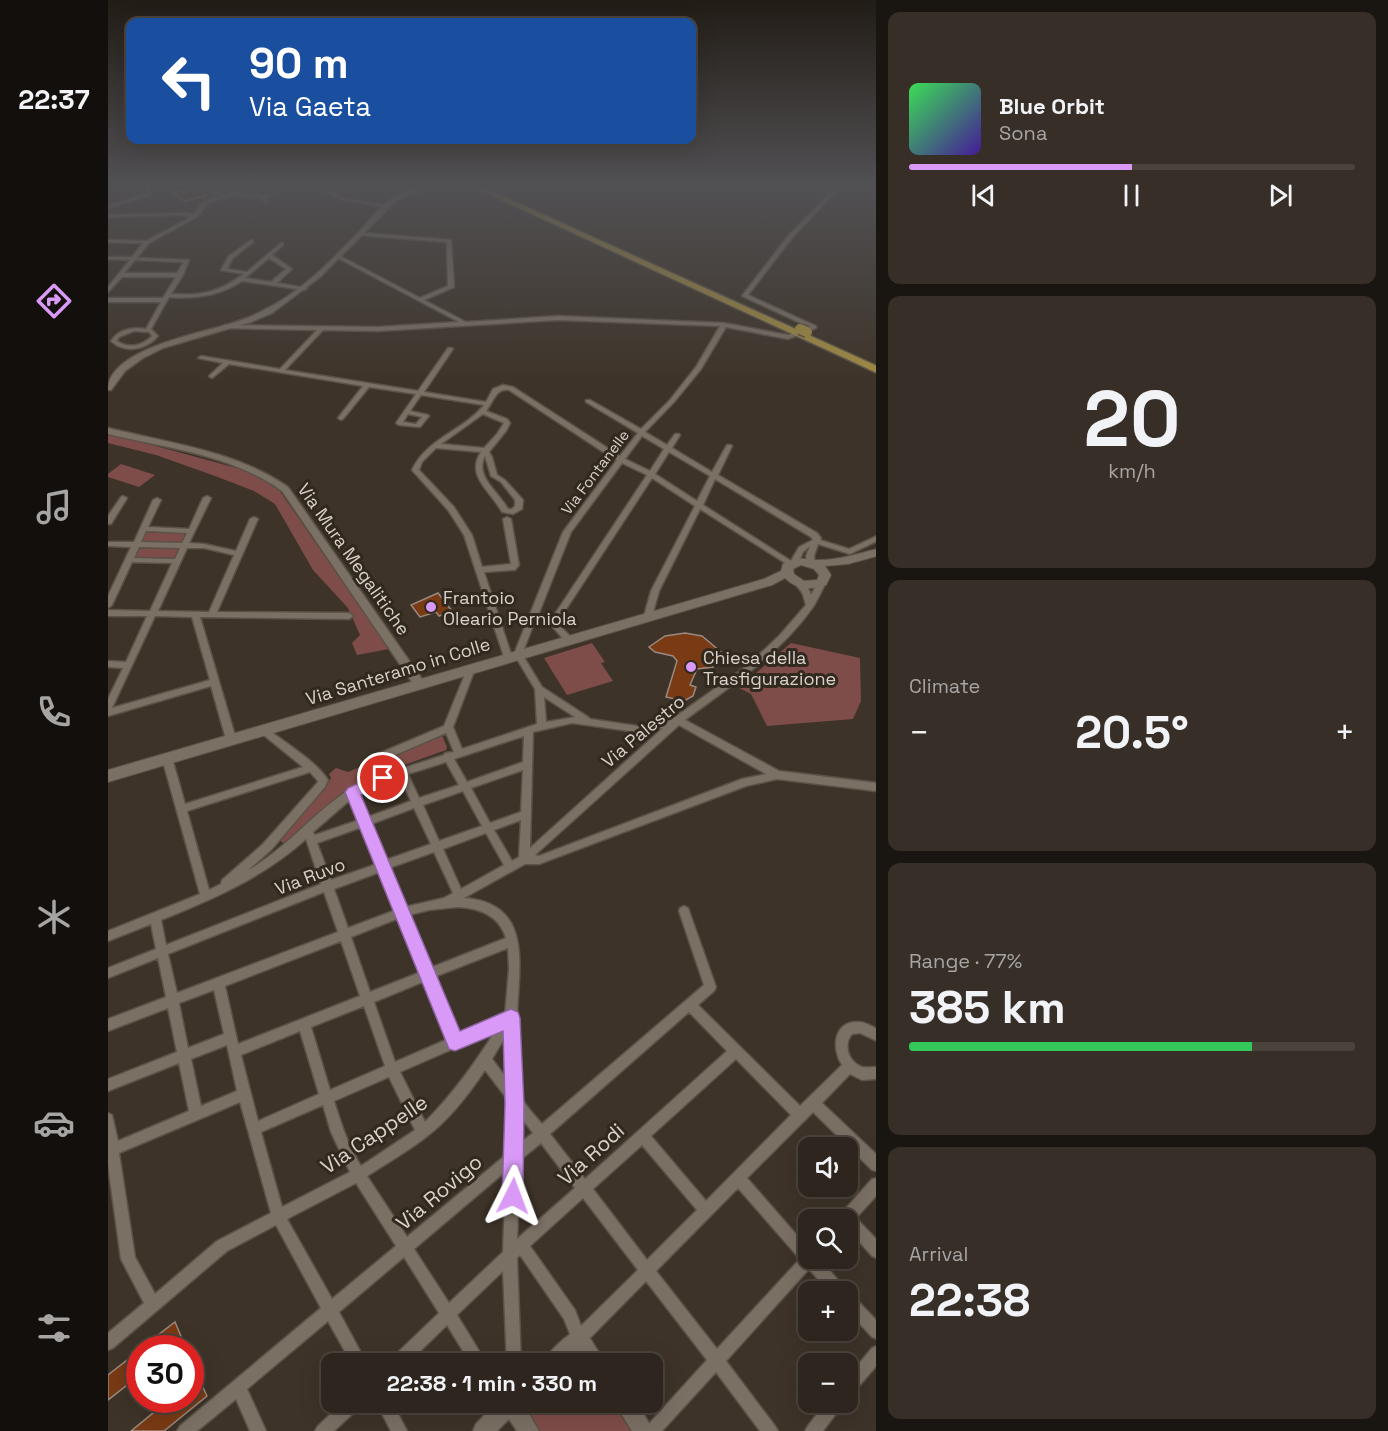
<!DOCTYPE html>
<meta charset="utf-8">
<style>
body{margin:0;font-family:"Space Grotesk",sans-serif;background:#362e27;color:#f1f3f6;height:100vh;display:flex;flex-direction:column;font-size:22px;white-space:nowrap}
*{box-sizing:border-box;margin:0}
p{font-size:20px;color:#a7a5a4}
.icon{flex:none;width:33px;height:33px;fill:none;stroke:currentColor;stroke-width:2;stroke-linecap:round;stroke-linejoin:round}
.map{position:relative;flex:1;overflow:hidden}
.panel{display:flex;flex-direction:column;gap:12px;padding:12px;background:#191510;width:512px}
.panel>*{flex:none}
.top-card{position:absolute;left:18px;top:18px;width:570px;height:126px;border-radius:12px;box-shadow:0 6px 24px #0002,0 0 0 2px #49433c;background:#1a4fa0;color:#fff;overflow:hidden}
.buttons{position:absolute;left:690px;top:1137px;display:grid;gap:12px}
.buttons a{display:grid;place-items:center;width:60px;height:60px;border-radius:12px;background:#2e261e;box-shadow:0 6px 24px #0002,0 0 0 2px #49433c;font-size:30px}
.speed{position:absolute;left:18px;top:1335px;display:flex;gap:12px;font-size:30px;font-weight:700;text-align:center}
.speed>*{display:grid;place-content:center;width:78px;height:78px;border-radius:50%;background:#2e261e;box-shadow:0 6px 24px #0002,0 0 0 2px #49433c;line-height:1}
.speed .limit{border:9px solid #d22;background:#fff;color:#111}
.pin{position:absolute;display:grid;place-items:center;width:51px;height:51px;color:#fff;margin:-26px;border:3px solid #fff;border-radius:50%;box-shadow:0 2px 6px #0007}
.me{position:absolute;width:66px;margin:-33px;rotate:3deg;stroke-linejoin:round;filter:drop-shadow(0 0 4px #0008)}
.turn{display:flex;align-items:center;gap:21px;height:126px;padding:0 24px;font-size:27px}
.turn .icon{width:78px;height:78px;stroke-width:2.5}
.turn b{display:block;font-size:42px;line-height:51px}
.big{font-size:45px;font-weight:600;line-height:1.1}
.panel .widget{flex:1;display:flex;flex-direction:column;justify-content:center;gap:9px;min-width:0;padding:0 21px;border-radius:12px;background:#362e27}
.panel .dial{align-items:center;gap:0}
.dial b{font-size:78px;line-height:1}
.song{display:flex;align-items:center;gap:18px}
.cover{width:72px;height:72px;border-radius:9px;background:linear-gradient(135deg,hsl(130 70% 55%),hsl(260 70% 35%))}
.played{height:6px;border-radius:3px;background:linear-gradient(90deg,#d99af7 50%,#49433c 50%)}
.keys{display:flex;justify-content:space-around;direction:ltr}
.heat{display:flex;justify-content:space-between;align-items:center;font-size:33px;direction:ltr}
.charge{height:9px;border-radius:4px;background:linear-gradient(90deg,#34c759 77%,#49433c 0)}
.trip{position:absolute;left:213px;top:1353px;width:342px;height:60px;border-radius:12px;background:#2e261e;box-shadow:0 6px 24px #0002,0 0 0 2px #49433c;font-weight:600;line-height:60px;text-align:center}
main{display:flex;flex:1;min-height:0}
.tab-bar{display:flex;flex-direction:column;width:108px;justify-content:space-around;align-items:center;background:#120f0c;color:#a7a5a4}
.tab-bar .icon{width:42px;height:42px}
.tab-bar .selected{color:#d99af7}
.tab-bar b{font-size:27px;color:#f1f3f6}
.map>svg:first-child{display:block}
</style>
<main>
<nav class="tab-bar">
<b>22:37</b>
<svg class="icon selected" aria-label="directions" viewBox="0 0 24 24"><path d="M12 3l9 9-9 9-9-9zM9 14v-3h6M13 9l2 2-2 2"/></svg>
<svg class="icon" aria-label="music" viewBox="0 0 24 24"><path d="M9 18V5l10-2v13"/><circle cx="6" cy="18" r="3"/><circle cx="16" cy="16" r="3"/></svg>
<svg class="icon" aria-label="phone" viewBox="0 0 24 24"><path d="M5 4h4l2 5-3 2q2 4 5 5l2-3 5 2v4C11 20 4 13 5 4z"/></svg>
<svg class="icon" aria-label="climate" viewBox="0 0 24 24"><path d="M12 3v18M4 7l16 10M4 17L20 7"/></svg>
<svg class="icon" aria-label="car" viewBox="0 0 24 24"><path d="M5 17H2v-5l4-1 3-4h7l3 4 3 1v5h-3M9 17h6M6 11h13"/><circle cx="7" cy="17" r="2"/><circle cx="17" cy="17" r="2"/></svg>
<svg class="icon" aria-label="filters" viewBox="0 0 24 24"><path d="M4 7h16M4 17h16"/><circle cx="9" cy="7" r="2"/><circle cx="15" cy="17" r="2"/></svg>
</nav>
<div class="map">
<svg width="769" height="1431" viewBox="0 0 769 1431">
<rect width="100%" height="100%" fill="#3d3328"/>
<path fill="#7f4d49" d="M 0,433 L 136,470 L 153,478 L 171,490 L 281,649 L 249,655 L 244,643 L 252,635 L 240,608 L 205,570 L 167,504 L 146,491 L 107,476 L 48,455 L 0,443 Z
M 13,464 L 47,475 L 31,487 L 0,477 L 0,474 Z
M 38,532 L 79,533 L 74,543 L 33,542 Z
M 30,548 L 71,549 L 67,558 L 26,557 Z
M 484,643 L 497,662 L 493,663 L 505,681 L 459,695 L 436,658 Z
M 683,643 L 752,658 L 753,701 L 745,719 L 659,726 L 643,694 L 631,688 Z
M 333,733 L 339,747 L 338,750 L 285,769 L 241,789 L 176,844 L 171,839 L 218,786 L 223,778 L 221,774 L 228,768 L 240,772 Z
M 422,1403 L 504,1403 L 524,1431 L 431,1431 L 416,1408 Z"/>
<path fill="#793a14" stroke="#9a8981" stroke-width="1.5" d="M 88,188 L 98,196 L 76,201 L 66,193 Z
M 330,593 L 344,611 L 331,616 L 328,612 L 312,617 L 303,605 Z
M 577,633 L 594,636 L 613,652 L 603,661 L 605,667 L 589,669 L 582,685 L 588,687 L 585,696 L 576,701 L 558,697 L 569,661 L 565,656 L 547,652 L 541,647 L 557,636 Z
M 67,1322 L 78,1348 L 33,1348 Z
M 32,1350 L 32,1375 L 0,1400 L 0,1375 Z
M 82,1359 L 99,1396 L 56,1431 L 23,1431 L 61,1400 L 82,1400 Z"/>
<g fill="none" stroke-linecap="round" stroke-linejoin="round">
<defs>
<path id="minor" d="M 18,185 L 25,185 L 0,190 L 0,188 Z
M 38,185 L 42,185 L 43,195 L 0,208 L 0,206 L 39,193 Z
M 97,185 L 101,185 L 116,195 L 125,193 L 155,196 L 181,185 L 218,189 L 241,185 L 241,186 L 222,190 L 236,198 L 281,206 L 279,207 L 233,200 L 215,190 L 184,186 L 157,198 L 160,203 L 158,204 L 153,198 L 125,195 L 100,203 L 89,217 L 41,243 L 29,258 L 81,260 L 75,275 L 63,294 C 94,296 111,292 136,274 L 113,270 L 121,256 L 143,240 L 145,240 L 145,242 L 125,258 L 119,269 L 139,272 L 173,243 L 175,243 L 175,245 L 164,255 L 184,269 L 169,283 L 199,288 L 196,290 L 134,281 C 111,296 88,299 61,297 L 43,329 L 50,336 C 38,350 17,354 3,341 C 11,329 25,327 38,329 L 53,302 L 0,302 L 0,298 L 55,298 L 68,277 L 14,277 L 0,292 L 0,287 L 22,260 L 0,259 L 0,257 L 24,257 L 35,243 L 0,242 L 0,240 L 38,241 L 83,217 L 76,215 L 0,217 L 0,215 L 76,213 L 86,214 L 96,201 L 113,196 ZM 161,258 L 178,269 L 163,282 L 137,278 ZM 27,260 L 76,262 L 69,273 L 16,273 ZM 26,331 L 41,332 L 44,336 C 34,346 21,349 9,341 L 11,337 Z
M 730,185 L 734,185 L 684,238 L 640,295 L 708,326 L 708,328 L 680,339 L 618,327 L 593,369 L 566,402 L 537,432 L 559,445 L 567,434 L 571,434 L 572,435 L 564,448 L 604,472 L 619,445 L 623,445 L 624,446 L 610,475 L 709,533 L 713,538 L 712,540 L 741,549 L 769,536 L 769,541 L 742,554 L 710,544 L 706,556 L 707,563 L 703,565 L 699,563 L 698,556 L 702,546 L 695,552 L 690,564 L 682,566 L 592,509 L 551,591 L 544,616 L 540,619 L 536,616 L 543,591 L 587,506 L 544,478 L 449,623 L 463,637 L 464,639 L 463,641 L 457,641 L 443,625 L 426,623 L 414,654 L 434,687 L 480,717 L 482,719 L 536,727 L 567,717 L 639,666 L 671,636 L 698,605 C 694,591 695,593 686,583 L 687,581 C 696,580 701,588 703,595 L 711,580 L 717,580 L 718,582 C 714,590 710,599 705,607 C 672,654 623,686 577,720 L 671,771 L 769,783 L 769,791 L 669,779 L 638,786 L 431,864 L 417,864 L 356,898 C 427,903 410,969 409,1017 C 408,1036 410,1054 411,1072 C 411,1079 410,1089 412,1095 C 414,1102 429,1118 434,1124 L 596,985 L 571,911 L 572,908 L 576,906 L 580,908 L 581,911 L 608,987 L 606,991 L 590,1005 L 692,1106 L 734,1065 C 723,1048 726,1021 750,1022 C 757,1022 763,1026 769,1029 L 769,1041 L 752,1033 L 744,1034 C 735,1044 740,1062 754,1067 C 758,1068 764,1067 769,1067 L 769,1079 L 754,1080 L 742,1074 L 714,1103 L 769,1155 L 769,1171 L 764,1170 L 705,1112 L 639,1178 L 700,1248 L 700,1258 L 711,1258 L 736,1287 L 738,1292 L 721,1292 L 701,1269 L 618,1361 L 667,1426 L 670,1431 L 652,1431 L 608,1372 L 554,1431 L 536,1431 L 539,1426 L 599,1360 L 538,1281 L 476,1344 L 471,1346 L 466,1344 L 456,1319 L 412,1255 L 409,1258 L 413,1364 L 399,1364 L 395,1271 L 349,1315 L 379,1364 L 363,1364 L 339,1325 L 299,1364 L 281,1364 L 283,1359 L 331,1313 L 296,1257 L 231,1312 L 259,1364 L 244,1364 L 220,1321 L 139,1389 L 158,1431 L 142,1431 L 128,1399 L 89,1431 L 69,1431 L 72,1426 L 213,1308 L 168,1225 L 119,1251 L 5,1348 L 0,1350 L 0,1333 L 36,1303 L 13,1259 L 0,1165 L 0,1113 L 4,1115 L 10,1141 L 81,1111 L 71,1063 L 0,1091 L 0,1079 L 69,1052 L 60,1008 L 0,1031 L 0,1019 L 58,997 L 50,958 L 0,978 L 0,968 L 48,949 L 43,924 L 0,941 L 0,931 L 92,894 L 54,758 L 56,755 L 62,755 L 64,758 L 77,804 L 195,767 L 152,732 L 150,730 L 152,728 L 158,728 C 176,742 208,761 220,780 L 217,787 L 163,850 L 139,871 C 178,849 205,813 242,789 C 256,780 273,776 290,770 L 291,768 L 296,768 L 336,755 L 337,753 L 346,752 L 338,733 L 271,762 L 265,762 L 263,759 L 265,756 L 336,726 L 360,667 L 363,666 L 367,669 L 345,727 L 354,749 L 429,724 L 427,689 L 406,654 L 455,532 L 509,460 L 500,455 L 401,390 C 387,388 386,402 378,411 L 399,419 L 402,423 L 398,431 L 381,452 L 384,457 L 389,475 L 397,480 L 415,500 L 414,509 L 405,514 L 394,512 C 383,491 357,476 373,452 L 328,448 L 314,462 L 311,470 L 346,507 L 364,535 L 374,567 L 403,564 L 395,519 L 399,517 L 403,519 L 411,565 L 407,570 L 404,570 L 376,572 L 404,657 L 400,660 L 396,657 L 356,535 L 340,510 L 304,470 C 319,438 355,431 376,405 L 313,395 L 302,411 L 320,415 L 321,416 L 312,427 L 291,425 L 288,423 L 308,394 L 261,387 L 235,419 L 233,420 L 230,418 L 255,386 L 121,364 L 104,378 L 101,376 L 102,375 L 115,363 L 90,358 L 93,356 L 172,369 L 209,330 L 115,328 L 114,327 L 117,325 L 270,327 L 351,322 L 228,257 L 232,256 L 312,298 L 340,286 L 339,242 L 251,235 L 251,233 L 253,233 L 343,240 L 346,287 L 316,300 L 358,322 L 450,316 L 616,323 L 680,335 L 701,327 L 634,296 L 680,236 ZM 450,320 L 612,326 L 588,367 L 562,400 L 533,429 L 482,400 L 478,400 L 478,402 L 530,433 L 512,456 L 405,387 L 395,385 L 385,389 L 378,402 L 316,392 L 345,349 L 344,348 L 340,348 L 310,391 L 177,370 L 215,330 L 270,331 ZM 300,414 L 314,417 L 308,424 L 295,422 ZM 375,414 L 396,423 L 389,434 L 376,448 L 333,444 ZM 534,436 L 556,449 L 542,471 L 517,459 ZM 561,452 L 602,476 L 589,501 L 547,474 ZM 377,456 L 383,476 L 393,482 L 407,500 L 407,506 L 404,509 L 400,509 C 391,492 366,476 377,456 ZM 514,463 L 539,475 L 443,620 L 429,618 L 463,532 ZM 607,479 L 703,537 L 705,540 L 691,547 L 683,561 L 595,505 ZM 436,697 L 467,717 L 438,722 ZM 464,723 L 536,733 L 555,728 L 422,848 L 425,732 ZM 571,725 L 658,774 L 634,779 L 431,856 L 427,855 ZM 416,736 L 415,762 L 359,782 L 346,759 ZM 338,762 L 351,785 L 311,798 L 300,774 ZM 415,770 L 413,812 L 382,823 L 363,788 ZM 202,772 L 210,781 L 210,782 L 155,844 L 114,880 L 113,884 L 101,890 L 79,811 ZM 292,777 L 303,801 L 260,817 L 251,794 L 260,788 ZM 355,791 L 374,826 L 331,841 L 315,805 ZM 243,799 L 251,820 L 207,835 L 205,832 ZM 306,808 L 323,844 L 278,860 L 263,824 ZM 413,820 L 411,857 L 404,861 L 386,830 ZM 254,827 L 269,864 L 223,880 L 209,843 ZM 378,833 L 396,865 L 353,889 L 335,849 ZM 198,839 L 213,884 L 58,945 L 53,920 C 105,899 156,877 198,839 ZM 326,852 L 345,893 L 336,898 L 297,907 L 281,868 ZM 272,872 L 288,910 L 240,928 L 226,889 ZM 216,892 L 230,932 L 69,993 L 60,954 ZM 349,907 C 371,908 391,915 398,938 L 322,968 L 301,915 L 321,910 ZM 291,918 L 313,972 L 262,992 L 243,937 ZM 233,941 L 252,996 L 130,1044 L 117,986 ZM 400,948 L 401,969 L 397,1015 L 350,1035 L 326,977 ZM 317,981 L 340,1039 L 287,1062 L 266,1002 ZM 106,990 L 116,1034 L 80,1048 L 71,1003 ZM 256,1006 L 277,1066 L 222,1090 L 203,1027 ZM 581,1012 L 619,1051 L 477,1179 L 442,1134 ZM 388,1030 C 367,1063 345,1094 317,1122 L 292,1072 ZM 192,1031 L 211,1094 L 150,1121 L 133,1055 ZM 397,1037 L 399,1079 L 384,1059 ZM 119,1045 L 129,1091 L 93,1106 L 83,1059 ZM 628,1059 L 683,1115 L 598,1201 L 543,1136 ZM 377,1070 L 400,1100 L 399,1154 L 299,1237 L 259,1176 C 279,1163 300,1151 318,1137 C 341,1120 361,1094 377,1070 ZM 281,1077 L 307,1130 L 253,1166 C 240,1146 233,1123 226,1101 ZM 132,1102 L 163,1213 L 109,1241 L 47,1294 L 27,1257 L 11,1153 ZM 215,1105 L 223,1132 L 242,1172 L 174,1207 L 153,1132 ZM 412,1116 L 425,1133 L 412,1143 ZM 433,1143 L 467,1188 L 409,1239 L 412,1160 ZM 534,1145 L 589,1210 L 539,1260 L 485,1189 ZM 398,1171 L 395,1252 L 341,1303 L 306,1249 ZM 248,1183 L 288,1246 L 224,1299 L 179,1219 ZM 630,1188 L 692,1259 L 609,1349 L 548,1271 ZM 475,1198 L 530,1270 L 473,1326 L 467,1310 L 422,1246 Z
M 15,496 L 19,498 L 3,524 L 0,524 L 0,516 L 13,497 Z
M 99,496 L 103,498 L 81,543 L 96,544 L 128,551 L 142,519 L 146,517 L 150,519 L 109,612 L 241,613 L 245,616 L 241,619 L 92,617 L 128,739 L 126,742 L 120,742 L 118,739 L 103,686 L 0,716 L 0,699 L 15,668 L 0,667 L 0,661 L 18,662 L 39,616 L 0,616 L 0,610 L 42,611 L 64,563 L 24,562 L 4,605 L 0,608 L 0,596 L 23,547 L 0,546 L 0,542 L 26,542 L 45,500 L 49,498 L 53,500 L 40,527 L 81,529 L 95,498 ZM 38,531 L 79,533 L 74,543 L 33,542 ZM 31,547 L 72,548 L 67,559 L 26,558 ZM 79,548 L 96,548 L 126,555 L 101,612 L 50,611 ZM 47,616 L 84,617 L 102,680 L 4,708 Z
M 769,1178 L 769,1195 L 748,1218 L 769,1240 L 769,1258 L 764,1256 L 740,1229 L 740,1220 L 730,1220 L 732,1215 L 764,1179 Z
M 740,1294 L 745,1296 L 769,1321 L 769,1339 L 764,1337 L 740,1311 Z
M 769,1346 L 769,1365 L 745,1393 L 740,1395 L 740,1377 L 764,1348 Z
M 235,1402 L 254,1402 L 252,1407 L 226,1431 L 207,1431 L 210,1426 Z
M 268,1402 L 284,1402 L 299,1431 L 283,1431 Z
M 718,1402 L 735,1402 L 733,1407 L 715,1431 L 697,1431 L 700,1426 Z"/>
<path id="tertiary" d="M 327,185 L 339,185 L 305,193 L 288,201 L 212,277 L 164,313 L 143,322 L 55,348 L 35,358 L 17,371 L 3,390 L 0,390 C 0,350 89,334 118,325 C 131,321 144,317 156,310 C 192,293 221,263 248,235 C 260,223 269,208 283,199 C 296,190 312,187 327,185 Z
M 0,428 C 61,443 128,451 180,487 L 316,682 L 318,685 L 316,688 L 308,688 L 174,491 C 124,455 59,448 0,434 Z
M 471,1329 L 478,1332 L 498,1364 L 476,1364 L 470,1354 L 460,1364 L 435,1364 C 441,1351 458,1335 471,1329 Z
M 389,1402 L 414,1402 L 431,1431 L 409,1431 L 401,1419 L 389,1431 L 365,1431 L 368,1424 Z
M 506,1402 L 528,1402 L 546,1431 L 524,1431 Z"/>
<path id="secondary" d="M 769,549 L 769,556 L 740,564 L 717,566 L 723,575 L 718,585 C 703,590 689,590 677,578 L 664,585 L 0,782 L 0,770 L 656,579 L 673,571 L 675,564 C 692,556 690,559 707,560 C 727,561 749,554 769,549 ZM 693,565 L 706,569 L 711,575 L 709,580 L 696,581 L 686,574 L 685,569 Z"/>
<path id="trunk" d="M 361,185 L 370,185 L 769,366 L 769,373 Z"/>
</defs>
<use href="#minor" stroke="#5a5248" stroke-width="3"/>
<use href="#tertiary" stroke="#5a5248" stroke-width="3"/>
<use href="#secondary" stroke="#5a5248" stroke-width="2"/>
<use href="#trunk" stroke="#5a5248" stroke-width="3"/>
<use href="#minor" fill="#7b7064" fill-rule="evenodd"/>
<use href="#tertiary" fill="#7b7064" fill-rule="evenodd"/>
<use href="#secondary" fill="#7b7064" fill-rule="evenodd"/>
<use href="#trunk" fill="#a28c43" fill-rule="evenodd"/>
<defs>
<path id="trunk-bridge" d="M 692,329 L 699,332"/>
</defs>
<use href="#trunk-bridge" stroke="#5a5248" stroke-width="13" stroke-linecap="butt"/>
<use href="#trunk-bridge" stroke="#a28c43" stroke-width="10"/>
</g>
<linearGradient id="sky" x2="0" y2="1"><stop stop-color="#221c16"/><stop offset="0.48" stop-color="#515053"/><stop offset="1" stop-color="#515053" stop-opacity="0"/></linearGradient>
<rect width="769" height="385" fill="url(#sky)"/>
<path fill="#d99af7" stroke="#8d64a1" stroke-width="1.5" d="M 275,772 L 281,774 L 283,778 L 281,782 L 253,795 L 352,1031 L 403,1009 L 410,1012 L 412,1018 L 416,1104 L 415,1196 L 412,1203 L 405,1206 L 397,1203 L 394,1196 L 397,1104 L 395,1031 L 347,1051 L 341,1049 L 237,792 L 240,788 Z"/>
<g fill="#d99af7" stroke="#32291e" stroke-width="2">
<circle cx="323" cy="607" r="6"/>
<circle cx="583" cy="667" r="6"/>
</g>
<g text-anchor="middle" dominant-baseline="central" stroke-width="6" stroke-linejoin="round" paint-order="stroke">
<g font-size="15" fill="#d9d2cc" stroke="#32291e">
<text transform="translate(487 472) rotate(-53)">Via Fontanelle</text>
</g>
<g font-size="18" fill="#d9d2cc" stroke="#32291e">
<text transform="translate(246 559) rotate(55)">Via Mura Megalitiche</text>
<text transform="translate(290 671) rotate(-17)">Via Santeramo in Colle</text>
<text transform="translate(535 731) rotate(-40)">Via Palestro</text>
<text transform="translate(202 876) rotate(-21)">Via Ruvo</text>
</g>
<g font-size="18" fill="#d9d2cc" stroke="#32291e" text-anchor="start">
<text x="335" y="597">Frantoio<tspan x="335" dy="21">Oleario Perniola</tspan></text>
<text x="595" y="657">Chiesa della<tspan x="595" dy="21">Trasfigurazione</tspan></text>
</g>
<g font-size="21" fill="#d9d2cc" stroke="#32291e">
<text transform="translate(266 1134) rotate(-34)">Via Cappelle</text>
<text transform="translate(483 1154) rotate(-42)">Via Rodi</text>
<text transform="translate(331 1192) rotate(-40)">Via Rovigo</text>
</g>
</g>
</svg>
<div class="buttons">
<a><svg class="icon" aria-label="sound" viewBox="0 0 24 24"><path d="M4 9h4l5-4v14l-5-4H4zM17 9q2 3 0 6"/></svg></a>
<a><svg class="icon" aria-label="search" viewBox="0 0 24 24"><circle cx="10" cy="10" r="6"/><path d="M15 15l6 6"/></svg></a>
<a>+</a>
<a>−</a>
</div>
<div class="speed"><div class="limit">30</div></div>
<div class="pin" style="left:275px;top:778px;background:#d93025"><svg class="icon" aria-label="arrive" viewBox="0 0 24 24"><path d="M6 21V4h12l-3 4 3 4H6"/></svg></div>
<svg class="me" style="left:405px;top:1196px" viewBox="-20 -20 40 40"><path d="M0-17L14 15 0 8-14 15z" fill="#d99af7" stroke="#fff" stroke-width="4"/></svg>
<div class="trip">22:38 · 1 min · 330 m</div>
<div class="top-card">
<div class="turn"><svg class="icon" aria-label="left" viewBox="0 0 24 24"><path d="M17 20v-9H6M10 6l-5 5 5 5"/></svg><div><b>90 m</b>Via Gaeta</div></div>
</div>
</div>
<section class="panel">
<div class="widget">
<div class="song"><i class="cover"></i><div><b>Blue Orbit</b><p>Sona</p></div></div>
<div class="played"></div>
<div class="keys"><svg class="icon" aria-label="previous" viewBox="0 0 24 24"><path d="M18 5L8 12l10 7zM5 5v14"/></svg><svg class="icon" aria-label="pause" viewBox="0 0 24 24"><path d="M8 5v14M16 5v14"/></svg><svg class="icon" aria-label="next" viewBox="0 0 24 24"><path d="M6 5l10 7-10 7zM19 5v14"/></svg></div>
</div>
<div class="widget dial"><b>20</b><p>km/h</p></div>
<div class="widget"><p>Climate</p>
<div class="heat"><a>−</a><b class="big">20.5°</b><a>+</a></div>
</div>
<div class="widget"><p>Range · 77%</p><b class="big">385 km</b><div class="charge"></div></div>
<div class="widget"><p>Arrival</p><b class="big">22:38</b></div>
</section>
</main>
